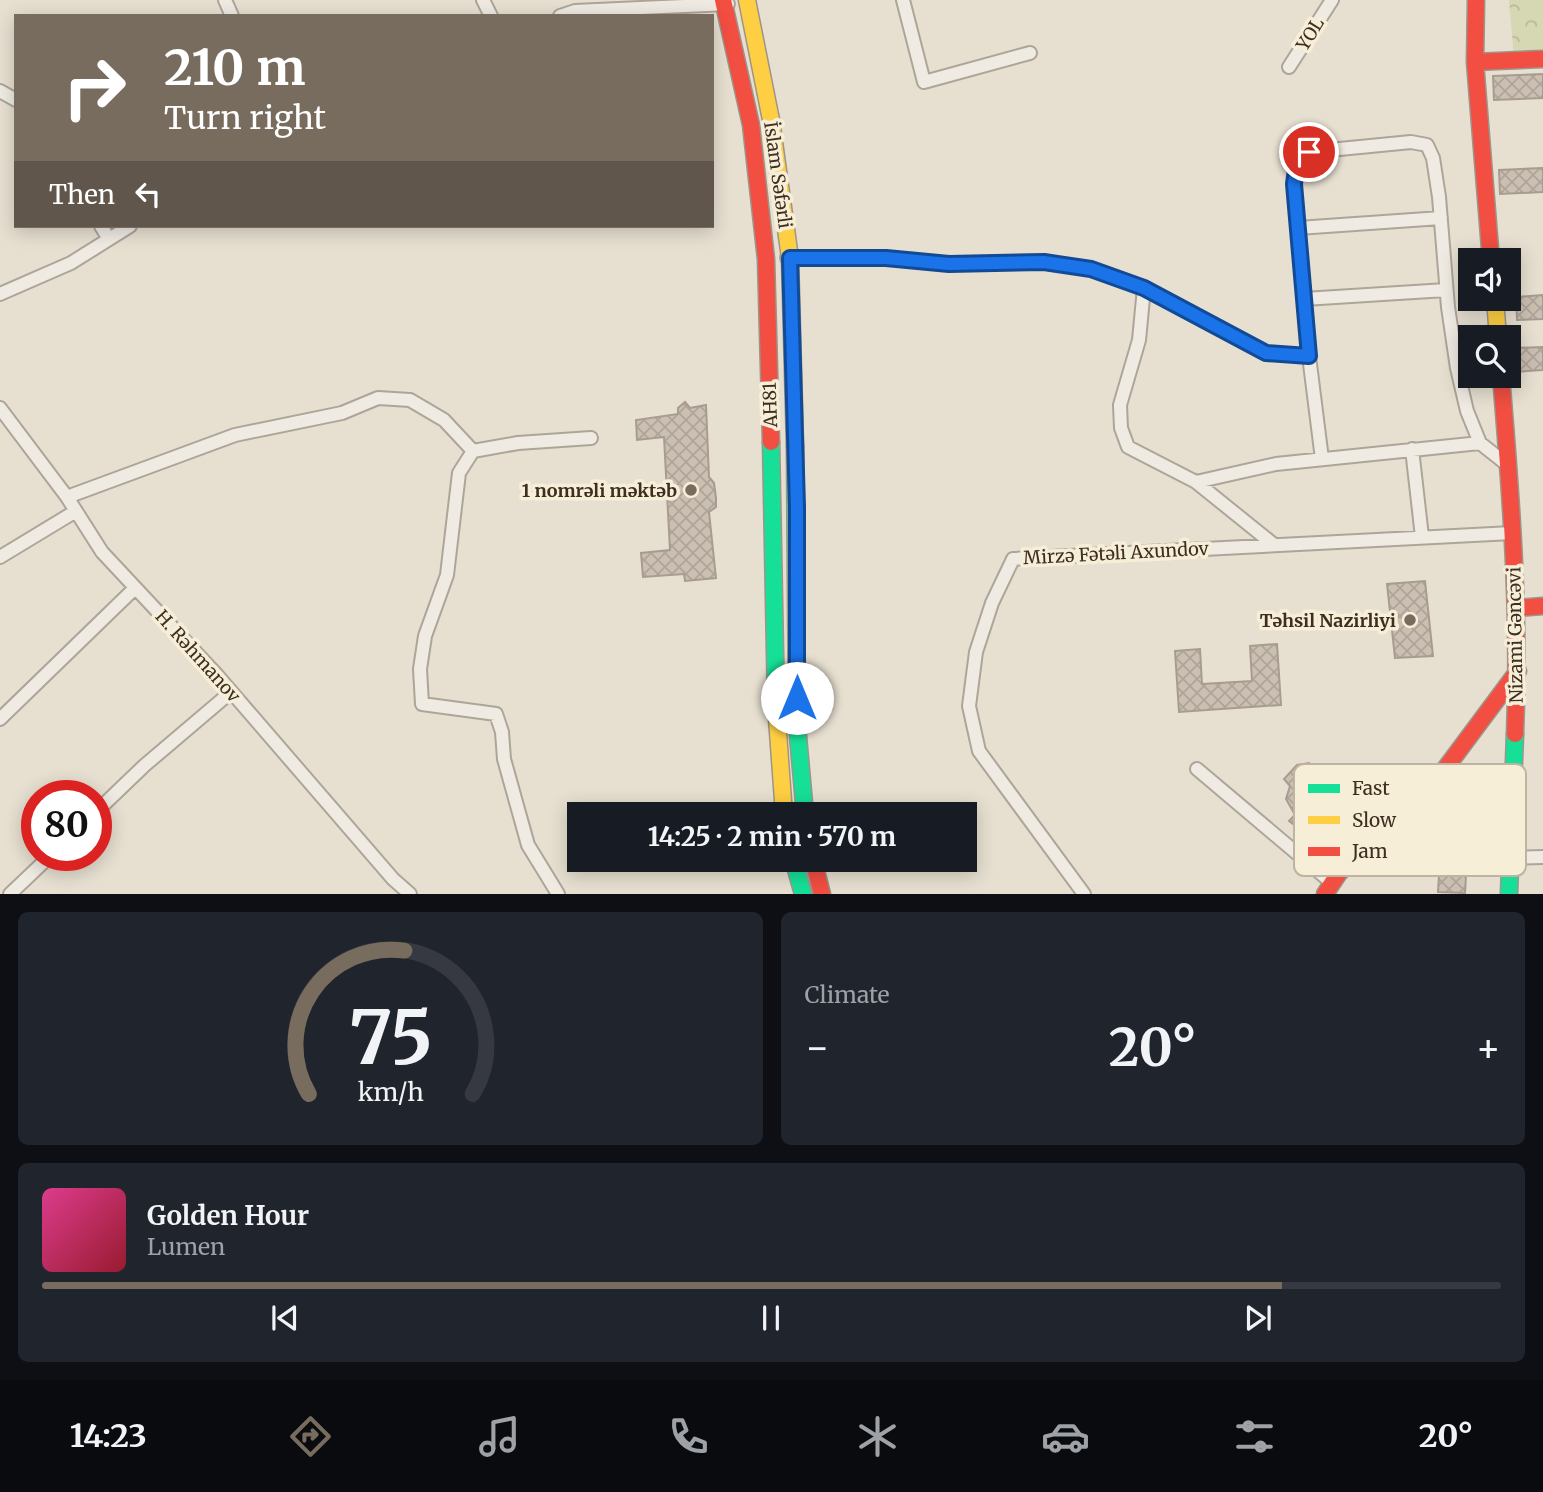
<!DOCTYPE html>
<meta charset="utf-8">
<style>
body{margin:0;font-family:Merriweather,serif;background:#20242c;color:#f1f3f6;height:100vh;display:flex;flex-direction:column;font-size:26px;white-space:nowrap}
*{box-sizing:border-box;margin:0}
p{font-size:23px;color:#9ea1a6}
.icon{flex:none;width:38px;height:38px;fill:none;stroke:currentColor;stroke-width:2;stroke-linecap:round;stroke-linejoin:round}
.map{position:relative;height:894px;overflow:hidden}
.sheet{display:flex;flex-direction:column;gap:18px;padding:18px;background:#0d0f14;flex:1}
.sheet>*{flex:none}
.banner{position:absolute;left:14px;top:14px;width:700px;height:214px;border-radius:0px;box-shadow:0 4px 18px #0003;background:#786c5e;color:#fff;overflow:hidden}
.buttons{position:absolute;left:1458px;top:248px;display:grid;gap:14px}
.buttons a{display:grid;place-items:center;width:63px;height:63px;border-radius:0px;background:#171b24;box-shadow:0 4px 18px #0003;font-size:35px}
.speed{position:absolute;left:21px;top:780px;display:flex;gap:14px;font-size:35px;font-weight:700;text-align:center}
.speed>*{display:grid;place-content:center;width:91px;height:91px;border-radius:50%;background:#171b24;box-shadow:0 4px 18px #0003;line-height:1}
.speed .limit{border:10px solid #d22;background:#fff;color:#111}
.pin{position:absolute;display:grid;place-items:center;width:60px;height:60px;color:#fff;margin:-30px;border:4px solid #fff;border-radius:50%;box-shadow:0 2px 7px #0007}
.me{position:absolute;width:77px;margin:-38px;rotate:0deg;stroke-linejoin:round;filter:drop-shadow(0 0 5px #0008)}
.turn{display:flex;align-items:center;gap:24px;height:147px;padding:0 35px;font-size:32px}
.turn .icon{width:91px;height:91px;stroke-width:2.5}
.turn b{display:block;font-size:49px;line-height:60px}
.then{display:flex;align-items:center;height:66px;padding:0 35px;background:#0003;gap:14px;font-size:26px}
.big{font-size:52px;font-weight:700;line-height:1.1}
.sheet .widget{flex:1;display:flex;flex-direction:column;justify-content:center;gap:10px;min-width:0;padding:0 24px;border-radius:10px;background:#20242c}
.sheet .dial{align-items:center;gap:0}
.dial svg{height:182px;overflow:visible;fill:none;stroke:#363941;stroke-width:7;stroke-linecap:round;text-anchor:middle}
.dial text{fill:#f1f3f6;stroke:none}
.song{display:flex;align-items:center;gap:21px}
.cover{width:84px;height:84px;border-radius:10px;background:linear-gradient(135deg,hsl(330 70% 55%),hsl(350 70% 35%))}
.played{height:7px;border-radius:4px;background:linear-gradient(90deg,#786c5e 85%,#363941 85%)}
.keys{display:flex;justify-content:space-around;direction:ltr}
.heat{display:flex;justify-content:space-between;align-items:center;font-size:38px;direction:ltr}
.sheet .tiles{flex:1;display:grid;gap:18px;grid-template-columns:1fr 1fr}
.widget:last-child{grid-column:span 2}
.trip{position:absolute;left:567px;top:802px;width:410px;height:70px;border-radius:0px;background:#171b24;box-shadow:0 4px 18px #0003;font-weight:700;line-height:70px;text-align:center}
.menu{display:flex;height:112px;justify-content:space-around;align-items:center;background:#090b0e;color:#9ea1a6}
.menu .icon{width:49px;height:49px}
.menu .active{color:#786c5e}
.menu b{font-size:32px;color:#f1f3f6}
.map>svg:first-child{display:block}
</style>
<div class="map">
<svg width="1543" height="894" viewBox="0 0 1543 894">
<defs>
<pattern id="park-crowns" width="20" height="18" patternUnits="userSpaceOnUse" patternTransform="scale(1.75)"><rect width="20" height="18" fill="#d6d7b3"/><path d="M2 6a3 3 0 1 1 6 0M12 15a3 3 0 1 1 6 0" fill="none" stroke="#b9b99a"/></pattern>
<pattern id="building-cross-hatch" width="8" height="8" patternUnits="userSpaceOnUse" patternTransform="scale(1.75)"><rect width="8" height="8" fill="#cbbfb2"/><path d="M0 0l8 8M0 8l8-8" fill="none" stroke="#afa499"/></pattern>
</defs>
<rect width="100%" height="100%" fill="#e7e0d1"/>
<path fill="url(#park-crowns)" d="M 1509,0 L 1543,0 L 1543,54 L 1514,57 Z"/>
<path fill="url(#building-cross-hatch)" stroke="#a89c90" stroke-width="2" d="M 1543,74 L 1543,98 L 1494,100 L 1493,76 Z
M 1543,168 L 1543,192 L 1500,194 L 1499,170 Z
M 1543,295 L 1543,319 L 1517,320 L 1516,297 Z
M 1543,347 L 1543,370 L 1515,372 L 1514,348 Z
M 685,402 L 690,408 L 706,405 L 709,477 L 714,483 L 716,498 L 716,507 L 709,512 L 716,578 L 685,581 L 684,574 L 643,577 L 641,553 L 670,550 L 664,437 L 637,440 L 636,420 L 678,414 L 678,408 Z
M 1425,581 L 1433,656 L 1395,658 L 1387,584 Z
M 1277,644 L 1281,705 L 1179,712 L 1175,651 L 1200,649 L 1202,684 L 1252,681 L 1250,646 Z
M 1309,763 L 1328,778 L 1333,786 L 1328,789 L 1328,801 L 1334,805 L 1316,832 L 1303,832 L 1289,821 L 1295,815 L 1286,799 L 1290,786 L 1284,779 L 1297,765 Z
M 1441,840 L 1468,842 L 1465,893 L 1438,892 Z"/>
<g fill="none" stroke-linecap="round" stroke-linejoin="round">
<defs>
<path id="street" d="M 225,0 L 232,16
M 483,0 L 491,16
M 903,0 L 924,82 L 1030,53
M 560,16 L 575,11 L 728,4
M 1289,67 L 1332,0
M 0,91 L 16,100
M 101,226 L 109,239
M 1298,228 L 1441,218
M 787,258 L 886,258 L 949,264 L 1044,262 L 1091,269 L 1144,288 L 1266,353 L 1309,356
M 1144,288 L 1139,340 L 1120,405 L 1121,428 L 1128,447 L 1196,482 L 1273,544
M 0,294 L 71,263 L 130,226
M 1304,299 L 1446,290
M 0,408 L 67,497 L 102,552 L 216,674 L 393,879 L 410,894
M 1412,449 L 1422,537
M 1322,459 L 1309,356 L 1294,184 L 1297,164 L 1302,156 L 1309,152 L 1411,142 L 1427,145 L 1433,158 L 1439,197 L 1448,307 L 1457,368 L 1467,411 L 1480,443 L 1509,466
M 1196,482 L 1276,464 L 1480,443
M 67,497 L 235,435 L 342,413 L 378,398 L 410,400 L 444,420 L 473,451
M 0,557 L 76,511
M 0,719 L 135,588
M 1197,769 L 1332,883
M 96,812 L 145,765 L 231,692
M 1510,858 L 1543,857
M 10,894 L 50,856
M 558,894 L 528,845 L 504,759 L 502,732 L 496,714 L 422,704 L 420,669 L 425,636 L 447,575 L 459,473 L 473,451 L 518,443 L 591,438
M 1084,894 L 979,751 L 969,706 L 976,652 L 992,603 L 1013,559 L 1512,533"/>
<path id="fast" d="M 771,442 L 776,705
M 795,446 L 797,725 L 805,814
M 793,859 L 803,894
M 1509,894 L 1515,734"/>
<path id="slow" d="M 747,0 L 771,120 L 790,258 L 795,446
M 1495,299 L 1498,338
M 776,705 L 784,814"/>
<path id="jam" d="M 723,0 L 751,125 L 766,259 L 771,442
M 1476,0 L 1475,62 L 1491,261
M 1475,62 L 1543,59
M 1501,376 C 1511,495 1520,614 1515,734
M 1516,608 L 1543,606
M 813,859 L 822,894
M 1325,894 L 1339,873 L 1445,769 L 1518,671"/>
</defs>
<use href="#street" stroke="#ada599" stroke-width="16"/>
<use href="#fast" stroke="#9c958a" stroke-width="19"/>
<use href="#slow" stroke="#9c958a" stroke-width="19"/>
<use href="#jam" stroke="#9c958a" stroke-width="19"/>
<use href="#street" stroke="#efebe3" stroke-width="12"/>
<use href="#fast" stroke="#16e098" stroke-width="16"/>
<use href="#slow" stroke="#ffcf43" stroke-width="16"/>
<use href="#jam" stroke="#f24e42" stroke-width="16"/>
</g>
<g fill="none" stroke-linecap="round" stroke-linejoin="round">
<defs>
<path id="route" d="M 797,698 L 797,507 L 790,258 L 886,258 L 949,264 L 1044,262 L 1091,269 L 1144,288 L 1266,353 L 1309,356 L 1294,184 C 1296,170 1296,160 1309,152"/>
</defs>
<use href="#route" stroke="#114b97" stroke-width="18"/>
<use href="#route" stroke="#1a73e8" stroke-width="12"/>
</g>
<g fill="#786c5e" stroke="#f7eed8" stroke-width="2.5">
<circle cx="691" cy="490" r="7"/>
<circle cx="1410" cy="620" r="7"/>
</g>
<g text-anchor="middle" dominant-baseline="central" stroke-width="7" stroke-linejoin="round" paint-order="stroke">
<g font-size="18" fill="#3d2e20" stroke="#f7eed8">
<text transform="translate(1310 34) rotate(-58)">YOL</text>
<text transform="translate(778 175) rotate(82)">İslam Səfərli</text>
<text transform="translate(770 405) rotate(-92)">AH81</text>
<text transform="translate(1116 553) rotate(-3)">Mirzə Fətəli Axundov</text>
<text transform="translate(1515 635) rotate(-91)">Nizami Gəncəvi</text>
<text transform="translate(198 656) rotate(48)">H. Rəhmanov</text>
</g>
<g font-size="18" font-weight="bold" fill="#3d2e20" stroke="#f7eed8" text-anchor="end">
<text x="677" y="490">1 nomrəli məktəb</text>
<text x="1396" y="620">Təhsil Nazirliyi</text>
</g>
</g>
<rect x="1294" y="764" width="232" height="112" rx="10" fill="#f7eed8" stroke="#bfb4a1" stroke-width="2"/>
<rect x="1308" y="784" width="32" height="9" fill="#16e098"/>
<rect x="1308" y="816" width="32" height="8" fill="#ffcf43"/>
<rect x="1308" y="847" width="32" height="9" fill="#f24e42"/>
<g font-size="19" fill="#3d2e20">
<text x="1352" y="795">Fast</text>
<text x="1352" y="827">Slow</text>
<text x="1352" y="858">Jam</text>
</g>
</svg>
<div class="buttons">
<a><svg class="icon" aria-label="sound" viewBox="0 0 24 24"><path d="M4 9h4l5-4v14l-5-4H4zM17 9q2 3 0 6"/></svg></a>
<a><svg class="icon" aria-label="search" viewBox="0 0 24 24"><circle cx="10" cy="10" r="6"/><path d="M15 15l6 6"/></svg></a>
</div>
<div class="speed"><div class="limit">80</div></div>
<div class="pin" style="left:1309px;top:152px;background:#d93025"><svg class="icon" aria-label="arrive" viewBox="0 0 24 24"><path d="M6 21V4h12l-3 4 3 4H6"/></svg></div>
<svg class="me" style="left:797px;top:698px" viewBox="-20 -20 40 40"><circle r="19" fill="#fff"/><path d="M0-13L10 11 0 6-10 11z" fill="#1a73e8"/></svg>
<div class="trip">14:25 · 2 min · 570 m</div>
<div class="banner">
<div class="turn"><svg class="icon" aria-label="right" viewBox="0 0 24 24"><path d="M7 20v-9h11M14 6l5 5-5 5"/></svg><div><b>210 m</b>Turn right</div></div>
<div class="then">Then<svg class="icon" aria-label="left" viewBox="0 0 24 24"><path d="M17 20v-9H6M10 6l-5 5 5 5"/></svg></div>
</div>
</div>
<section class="sheet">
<div class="tiles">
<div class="widget dial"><svg viewBox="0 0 100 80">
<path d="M14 69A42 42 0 1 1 86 69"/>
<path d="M14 69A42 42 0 0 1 56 6" stroke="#786c5e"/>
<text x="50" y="56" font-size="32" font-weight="700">75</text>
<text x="50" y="72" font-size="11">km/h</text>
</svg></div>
<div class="widget"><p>Climate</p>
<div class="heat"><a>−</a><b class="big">20°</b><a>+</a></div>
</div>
<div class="widget">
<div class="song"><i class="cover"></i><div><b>Golden Hour</b><p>Lumen</p></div></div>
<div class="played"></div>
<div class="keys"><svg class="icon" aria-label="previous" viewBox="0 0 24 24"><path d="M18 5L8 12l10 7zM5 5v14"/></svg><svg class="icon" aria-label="pause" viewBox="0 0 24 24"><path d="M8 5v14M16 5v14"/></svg><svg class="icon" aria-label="next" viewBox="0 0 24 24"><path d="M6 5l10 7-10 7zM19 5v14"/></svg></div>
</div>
</div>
</section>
<nav class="menu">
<b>14:23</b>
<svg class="icon active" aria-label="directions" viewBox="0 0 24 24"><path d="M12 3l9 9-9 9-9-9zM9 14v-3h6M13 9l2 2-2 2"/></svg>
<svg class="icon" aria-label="music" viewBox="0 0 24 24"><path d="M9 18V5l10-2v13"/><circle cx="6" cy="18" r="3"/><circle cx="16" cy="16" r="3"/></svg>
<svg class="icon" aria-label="phone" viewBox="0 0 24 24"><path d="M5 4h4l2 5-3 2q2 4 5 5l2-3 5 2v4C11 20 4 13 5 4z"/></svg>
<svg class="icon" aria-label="climate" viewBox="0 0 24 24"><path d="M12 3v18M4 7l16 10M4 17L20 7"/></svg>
<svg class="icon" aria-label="car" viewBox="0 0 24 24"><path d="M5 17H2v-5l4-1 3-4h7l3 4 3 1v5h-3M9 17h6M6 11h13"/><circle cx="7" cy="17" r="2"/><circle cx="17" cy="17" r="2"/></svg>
<svg class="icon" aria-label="filters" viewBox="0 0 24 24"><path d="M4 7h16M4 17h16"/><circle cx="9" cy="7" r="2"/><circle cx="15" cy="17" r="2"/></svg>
<b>20°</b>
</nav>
